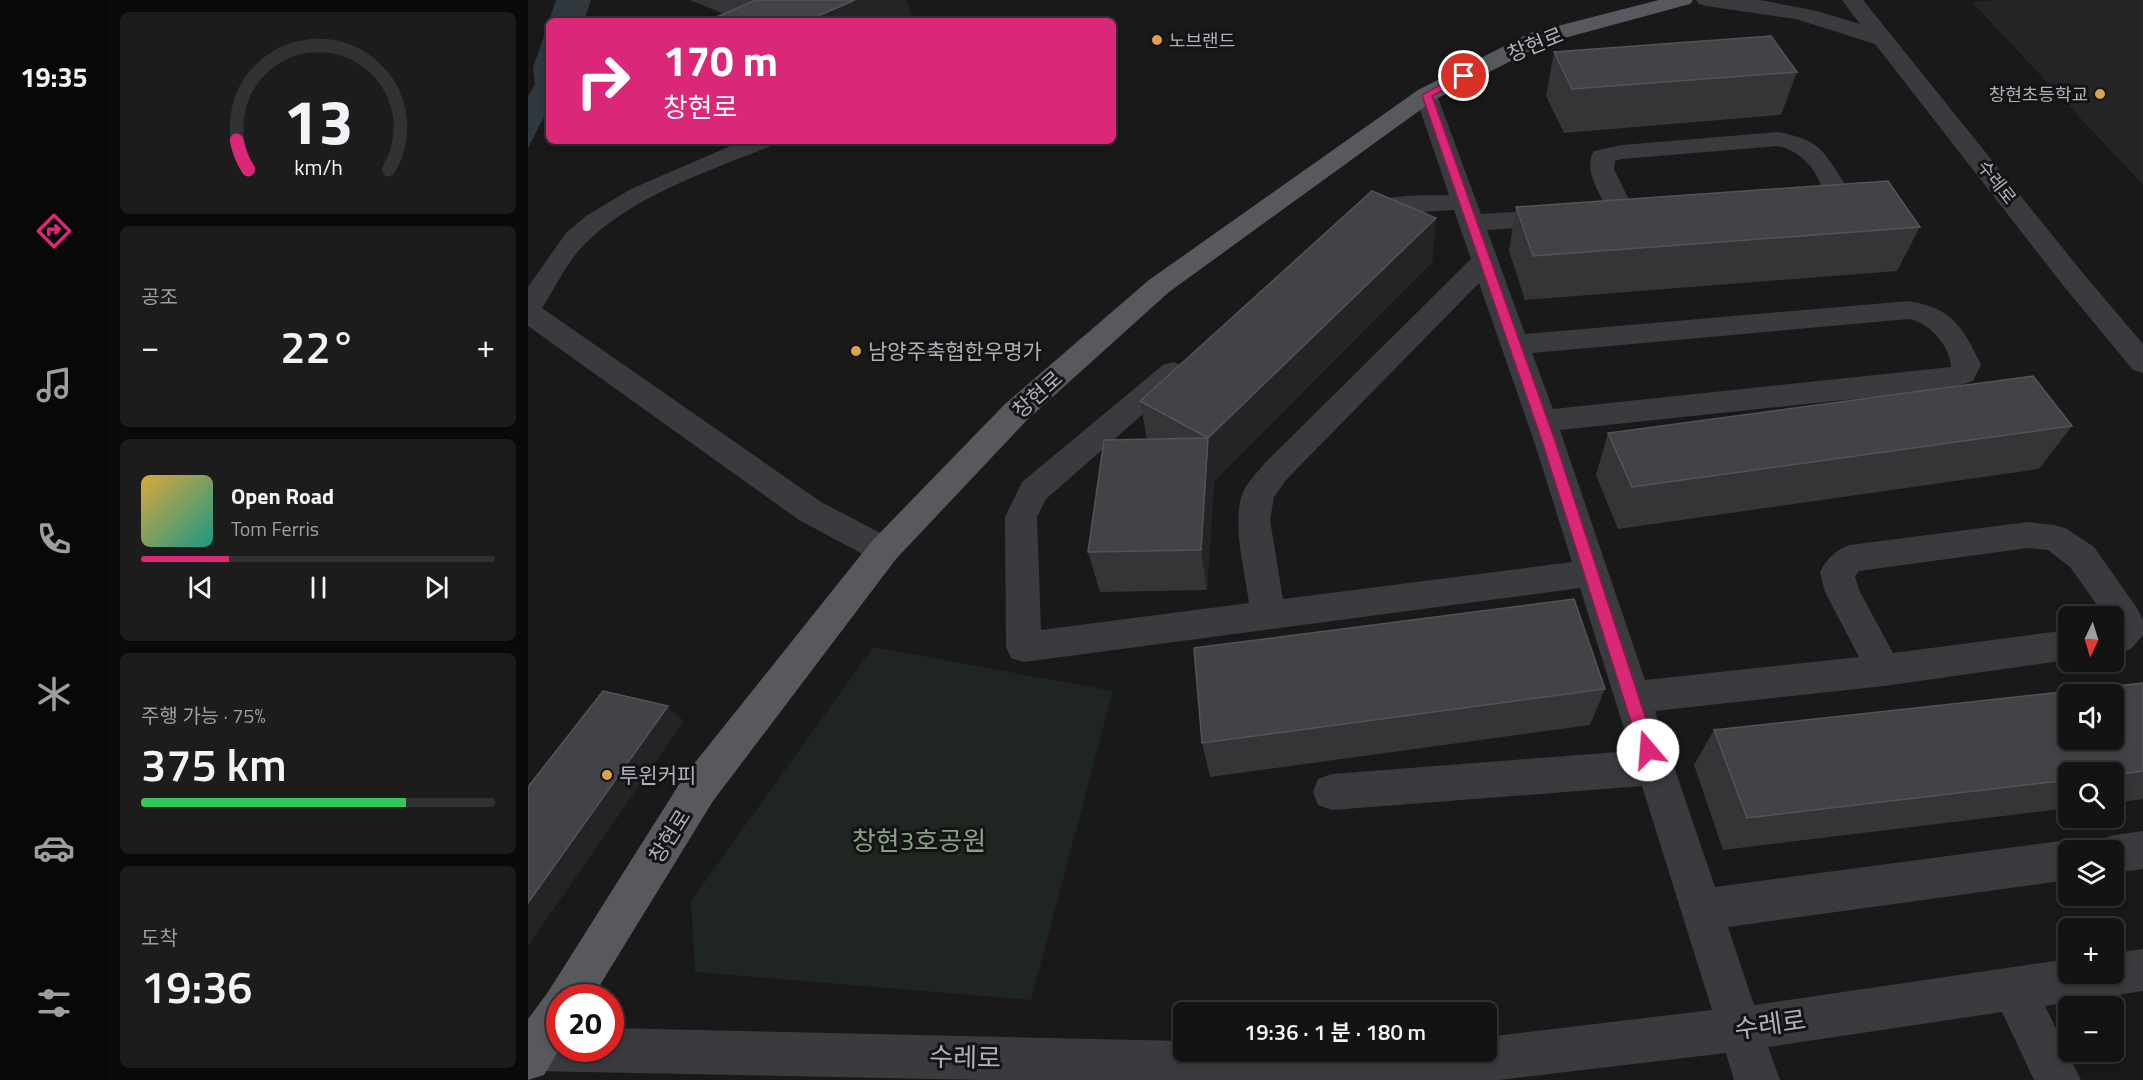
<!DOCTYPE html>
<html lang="ko">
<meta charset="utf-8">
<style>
body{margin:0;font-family:"Titillium Web","Noto Sans KR",sans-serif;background:#1c1c1d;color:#f1f3f6;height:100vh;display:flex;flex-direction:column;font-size:22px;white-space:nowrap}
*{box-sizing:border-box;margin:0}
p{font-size:20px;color:#9d9ea0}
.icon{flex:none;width:33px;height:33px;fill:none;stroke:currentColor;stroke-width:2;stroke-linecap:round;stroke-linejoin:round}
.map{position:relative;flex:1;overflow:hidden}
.details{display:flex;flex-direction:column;gap:12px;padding:12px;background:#0a0a0b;width:420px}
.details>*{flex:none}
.top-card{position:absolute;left:18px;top:18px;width:570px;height:126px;border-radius:9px;box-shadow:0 3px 9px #0003,0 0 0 2px #323234;background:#db2777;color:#fff;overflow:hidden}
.needle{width:39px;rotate:184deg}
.tools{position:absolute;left:1530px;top:606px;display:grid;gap:12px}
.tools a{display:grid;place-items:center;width:66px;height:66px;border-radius:9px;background:#131314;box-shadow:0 3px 9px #0003,0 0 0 2px #323234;font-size:30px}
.speed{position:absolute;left:18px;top:984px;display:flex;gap:12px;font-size:30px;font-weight:700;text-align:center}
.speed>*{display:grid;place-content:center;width:78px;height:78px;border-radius:50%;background:#131314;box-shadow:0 3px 9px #0003,0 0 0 2px #323234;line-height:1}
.speed .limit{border:9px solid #d22;background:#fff;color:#111}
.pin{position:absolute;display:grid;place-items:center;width:51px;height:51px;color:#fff;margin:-26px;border:3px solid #fff;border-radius:50%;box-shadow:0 2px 6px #0007}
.me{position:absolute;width:66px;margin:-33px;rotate:342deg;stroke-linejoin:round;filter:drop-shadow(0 0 4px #0008)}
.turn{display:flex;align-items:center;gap:21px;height:126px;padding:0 18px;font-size:27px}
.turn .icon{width:78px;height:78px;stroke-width:2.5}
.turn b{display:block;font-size:42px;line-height:51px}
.big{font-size:45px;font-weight:600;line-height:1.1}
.details .tile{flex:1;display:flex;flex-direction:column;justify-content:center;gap:9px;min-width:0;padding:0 21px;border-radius:9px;background:#1c1c1d}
.details .dial{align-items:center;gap:0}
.dial svg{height:156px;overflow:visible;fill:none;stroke:#323234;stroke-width:7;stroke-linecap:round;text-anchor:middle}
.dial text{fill:#f1f3f6;stroke:none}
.song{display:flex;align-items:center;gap:18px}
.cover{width:72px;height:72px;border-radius:9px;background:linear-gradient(135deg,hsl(40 70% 55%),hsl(170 70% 35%))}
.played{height:6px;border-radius:3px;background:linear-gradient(90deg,#db2777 25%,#323234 25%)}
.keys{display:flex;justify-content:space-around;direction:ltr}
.heat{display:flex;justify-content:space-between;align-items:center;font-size:33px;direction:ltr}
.charge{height:9px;border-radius:4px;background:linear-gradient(90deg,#34c759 75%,#323234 0)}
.trip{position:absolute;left:645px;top:1002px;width:324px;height:60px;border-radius:9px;background:#131314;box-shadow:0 3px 9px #0003,0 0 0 2px #323234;font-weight:600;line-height:60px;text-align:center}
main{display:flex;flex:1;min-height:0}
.tabs{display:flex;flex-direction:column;width:108px;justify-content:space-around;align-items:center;background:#080808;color:#9d9ea0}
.tabs .icon{width:42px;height:42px}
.tabs .current{color:#db2777}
.tabs b{font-size:27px;color:#f1f3f6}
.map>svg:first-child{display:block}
</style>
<main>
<nav class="tabs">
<b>19:35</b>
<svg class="icon current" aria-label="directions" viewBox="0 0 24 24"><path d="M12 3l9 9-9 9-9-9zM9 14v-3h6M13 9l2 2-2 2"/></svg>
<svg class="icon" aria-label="music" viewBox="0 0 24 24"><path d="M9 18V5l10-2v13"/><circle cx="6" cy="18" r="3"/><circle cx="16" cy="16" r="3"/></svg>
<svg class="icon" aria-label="phone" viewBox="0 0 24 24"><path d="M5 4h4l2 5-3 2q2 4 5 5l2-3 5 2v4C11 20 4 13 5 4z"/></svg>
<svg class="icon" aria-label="climate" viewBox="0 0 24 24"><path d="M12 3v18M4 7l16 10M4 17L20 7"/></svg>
<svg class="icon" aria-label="car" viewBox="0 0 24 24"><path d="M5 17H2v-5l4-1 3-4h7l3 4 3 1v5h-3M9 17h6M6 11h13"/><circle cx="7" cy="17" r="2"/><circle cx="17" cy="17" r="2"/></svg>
<svg class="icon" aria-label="filters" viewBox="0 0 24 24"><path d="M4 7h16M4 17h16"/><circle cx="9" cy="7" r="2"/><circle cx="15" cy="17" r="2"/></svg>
</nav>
<section class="details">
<div class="tile dial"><svg viewBox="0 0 100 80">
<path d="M14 69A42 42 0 1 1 86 69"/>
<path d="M14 69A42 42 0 0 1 8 54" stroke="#db2777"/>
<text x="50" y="56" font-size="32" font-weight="700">13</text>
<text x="50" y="72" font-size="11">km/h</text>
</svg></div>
<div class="tile"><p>공조</p>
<div class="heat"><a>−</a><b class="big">22°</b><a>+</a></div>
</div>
<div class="tile">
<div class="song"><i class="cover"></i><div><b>Open Road</b><p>Tom Ferris</p></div></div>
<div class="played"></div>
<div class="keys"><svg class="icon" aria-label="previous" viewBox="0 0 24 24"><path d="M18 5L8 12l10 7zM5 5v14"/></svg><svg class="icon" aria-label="pause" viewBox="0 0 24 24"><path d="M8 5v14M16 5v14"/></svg><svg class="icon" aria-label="next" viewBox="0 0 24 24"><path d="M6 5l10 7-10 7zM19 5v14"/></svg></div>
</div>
<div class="tile"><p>주행 가능 · 75%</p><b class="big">375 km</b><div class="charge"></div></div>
<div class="tile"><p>도착</p><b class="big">19:36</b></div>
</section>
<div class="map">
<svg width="1615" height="1080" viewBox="0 0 1615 1080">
<rect width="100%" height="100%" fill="#19191a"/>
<path fill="#252527" d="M 1468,0 L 1615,0 L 1615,185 L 1444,2 Z"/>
<path fill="#1f2520" d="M 345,647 L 585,691 L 503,1000 L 167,972 L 163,901 Z"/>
<path fill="#30383d" d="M 28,0 L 63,0 L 56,21 L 21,21 L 21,107 L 0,148 L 0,96 L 7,84 L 5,68 Z"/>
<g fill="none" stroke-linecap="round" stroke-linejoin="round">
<path fill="#3a3b3f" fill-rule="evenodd" d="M 1168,0 L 1232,0 L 1289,11 L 1332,24 L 1314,0 L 1335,0 L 1554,272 L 1615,344 L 1615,373 L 1605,370 L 1534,284 L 1347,44 L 1268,19 L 1178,6 L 1171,4 Z
M 898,88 L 906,90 L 909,95 L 953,214 L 1032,209 L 1041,211 L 1045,217 L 1041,223 L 1032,225 L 959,230 L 997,334 L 1381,301 C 1424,308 1435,327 1453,365 L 1445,381 L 1420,389 L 1032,430 L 1117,680 L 1331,657 L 1297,592 L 1292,572 C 1299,558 1308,550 1322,545 L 1500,522 L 1527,525 L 1539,529 L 1566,547 L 1609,608 L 1615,620 L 1615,635 L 1603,649 L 1586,654 L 1586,616 L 1577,616 L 1542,567 L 1520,550 L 1500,548 L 1331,571 L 1327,576 L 1331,590 L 1365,653 L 1540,630 L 1540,660 L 1356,686 L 1127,711 L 1187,887 L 1540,840 L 1554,846 L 1556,850 L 1540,850 L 1540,880 L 1200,927 L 1226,1005 L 1540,959 L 1540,974 L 1586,974 L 1586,953 L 1615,949 L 1615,991 L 1517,1006 L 1553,1080 L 1506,1080 L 1474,1012 L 1240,1047 L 1252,1080 L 1206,1080 L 1198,1053 L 970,1080 L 456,1080 L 6,1071 L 0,1069 L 0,1029 L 6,1027 L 32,1027 L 32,1048 L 82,1048 L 82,1028 L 656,1041 L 656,1052 L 958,1052 L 958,1037 L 1184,1010 L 1114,786 L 804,810 L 790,805 L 785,792 L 790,779 L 804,774 L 1103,751 L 1052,588 L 496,662 L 483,658 L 478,647 L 477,517 L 494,482 L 635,365 L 645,362 L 655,365 L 660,372 L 655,379 L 518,499 L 509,517 L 513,630 L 721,603 C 717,571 704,525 714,495 C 718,483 729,473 736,464 L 943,259 L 926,210 L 861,214 L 835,224 L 826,222 L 822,216 C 838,192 895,196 921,195 L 887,95 L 890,90 ZM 951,283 L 1006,441 L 1044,562 L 755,599 L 742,520 L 746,497 L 758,480 ZM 1381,319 C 1402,323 1422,346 1423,367 L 1025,409 L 1004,353 Z
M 1250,132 C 1292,140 1295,150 1317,184 L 1320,190 C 1308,208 1279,208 1260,203 L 1256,198 L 1260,193 L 1294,188 C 1287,167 1272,151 1250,146 L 1094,159 L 1087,161 L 1086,169 L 1107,212 L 1103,218 L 1094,220 L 1085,218 L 1081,212 C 1073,195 1054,169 1066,151 L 1094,145 Z
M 214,141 L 247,141 L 243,146 C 179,172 103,196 54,247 C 38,264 27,288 14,308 L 293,502 L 368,541 L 373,550 L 368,559 L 356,563 L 344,559 L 271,520 L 0,326 L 0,287 L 38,233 L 58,216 L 103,189 Z
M 1615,831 L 1615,869 L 1586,873 L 1586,850 L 1567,850 L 1572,840 L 1586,835 Z"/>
<path fill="#57595e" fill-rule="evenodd" d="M 1131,0 L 1165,0 L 1162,4 L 1018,43 L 906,100 L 641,292 L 499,420 L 368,559 L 185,801 L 64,998 L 32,998 L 32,1048 L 16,1075 L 0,1080 L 0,1019 L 20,992 L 157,775 L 344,541 L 477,404 L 621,280 L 890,90 L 1002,33 Z"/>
</g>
<path fill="#353538" d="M 162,0 L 378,0 L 385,21 L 179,21 L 196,14 Z
M 1026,52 L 1269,72 L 1253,115 L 1036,133 L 1018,96 Z
M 988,207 L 1392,227 L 1369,271 L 997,300 L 981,251 Z
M 908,218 L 904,262 L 686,481 L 679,590 L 572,592 L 560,552 L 619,439 L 612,401 Z
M 1544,426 L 1511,469 L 1090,529 L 1068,475 L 1080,433 Z
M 1615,683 L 1615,799 L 1586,803 L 1586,772 L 1540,772 L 1540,808 L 1195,850 L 1166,765 L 1186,730 Z
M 1077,689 L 1062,725 L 682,777 L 674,743 Z"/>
<path fill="#242426" d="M 327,0 L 378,0 L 385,21 L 278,21 Z
M 908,218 L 904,262 L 686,481 L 679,590 L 673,550 L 680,438 Z
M 140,706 L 156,721 L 0,946 L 0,903 Z"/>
<path fill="#424346" stroke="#535458" stroke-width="1.5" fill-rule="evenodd" d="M 228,0 L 327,0 L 278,21 L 179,21 Z
M 1243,36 L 1269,72 L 1044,89 L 1026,52 Z
M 1360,181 L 1392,227 L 1005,256 L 988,207 Z
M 844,191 L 908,218 L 680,438 L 612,401 Z
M 1505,376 L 1544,426 L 1104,487 L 1080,433 Z
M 680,438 L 673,550 L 560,552 L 576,440 Z
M 1046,599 L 1077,689 L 674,743 L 666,648 Z
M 1615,683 L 1615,771 L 1586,775 L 1586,772 L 1540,772 L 1540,780 L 1219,818 L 1186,730 ZM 1540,694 L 1586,694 L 1586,740 L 1540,740 Z
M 75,691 L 140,706 L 0,903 L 0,787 Z"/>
<path fill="#db2777" stroke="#8e194d" stroke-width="1.5" d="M 932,74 L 940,76 L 904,96 L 1027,441 L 1128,750 L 1126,755 L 1120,757 L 1115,755 L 1112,750 L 1014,441 L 894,95 Z"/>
<g fill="#dda14f" stroke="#141415" stroke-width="2">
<circle cx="629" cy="40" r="6"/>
<circle cx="1572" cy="94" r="6"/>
<circle cx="328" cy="351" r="6"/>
<circle cx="79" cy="775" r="6"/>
</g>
<g text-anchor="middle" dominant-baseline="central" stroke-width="6" stroke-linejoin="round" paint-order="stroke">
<g font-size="18" fill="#adb1b9" stroke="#141415" text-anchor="start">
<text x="641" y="40">노브랜드</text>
<text x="1560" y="94" text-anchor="end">창현초등학교</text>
</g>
<g font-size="18" fill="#adb1b9" stroke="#141415">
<text transform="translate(1469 182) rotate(52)">수레로</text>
</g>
<g font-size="21" fill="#adb1b9" stroke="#141415">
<text transform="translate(1007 44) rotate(-22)">창현로</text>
<text transform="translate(509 394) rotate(-42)">창현로</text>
<text transform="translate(141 836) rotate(-58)">창현로</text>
</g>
<g font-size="21" fill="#adb1b9" stroke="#141415" text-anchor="start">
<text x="340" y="351">남양주축협한우명가</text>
<text x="91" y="775">투윈커피</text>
</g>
<g font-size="26" fill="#87a186" stroke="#141415">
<text x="391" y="840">창현3호공원</text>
</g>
<g font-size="26" fill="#adb1b9" stroke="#141415">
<text transform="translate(1242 1024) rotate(-8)">수레로</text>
<text transform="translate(437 1057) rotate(1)">수레로</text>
</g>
</g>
</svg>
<div class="tools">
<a><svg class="needle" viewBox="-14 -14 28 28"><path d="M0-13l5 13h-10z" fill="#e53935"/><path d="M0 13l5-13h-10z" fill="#9d9ea0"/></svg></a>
<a><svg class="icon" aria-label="sound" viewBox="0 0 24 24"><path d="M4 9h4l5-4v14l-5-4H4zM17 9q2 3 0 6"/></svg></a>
<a><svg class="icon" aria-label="search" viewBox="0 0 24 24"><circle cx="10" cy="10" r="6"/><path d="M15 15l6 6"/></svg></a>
<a><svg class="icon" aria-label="layers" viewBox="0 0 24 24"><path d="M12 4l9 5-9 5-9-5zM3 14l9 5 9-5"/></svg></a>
<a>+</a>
<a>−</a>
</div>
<div class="speed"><div class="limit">20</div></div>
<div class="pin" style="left:936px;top:76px;background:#d93025"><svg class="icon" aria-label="arrive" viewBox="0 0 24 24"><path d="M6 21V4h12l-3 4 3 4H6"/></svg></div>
<svg class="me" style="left:1120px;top:750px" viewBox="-20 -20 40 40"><circle r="19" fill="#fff"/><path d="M0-13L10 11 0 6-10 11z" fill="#db2777"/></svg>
<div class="trip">19:36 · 1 분 · 180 m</div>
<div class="top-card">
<div class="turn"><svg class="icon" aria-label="right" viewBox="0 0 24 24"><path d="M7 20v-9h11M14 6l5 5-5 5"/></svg><div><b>170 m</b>창현로</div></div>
</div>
</div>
</main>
